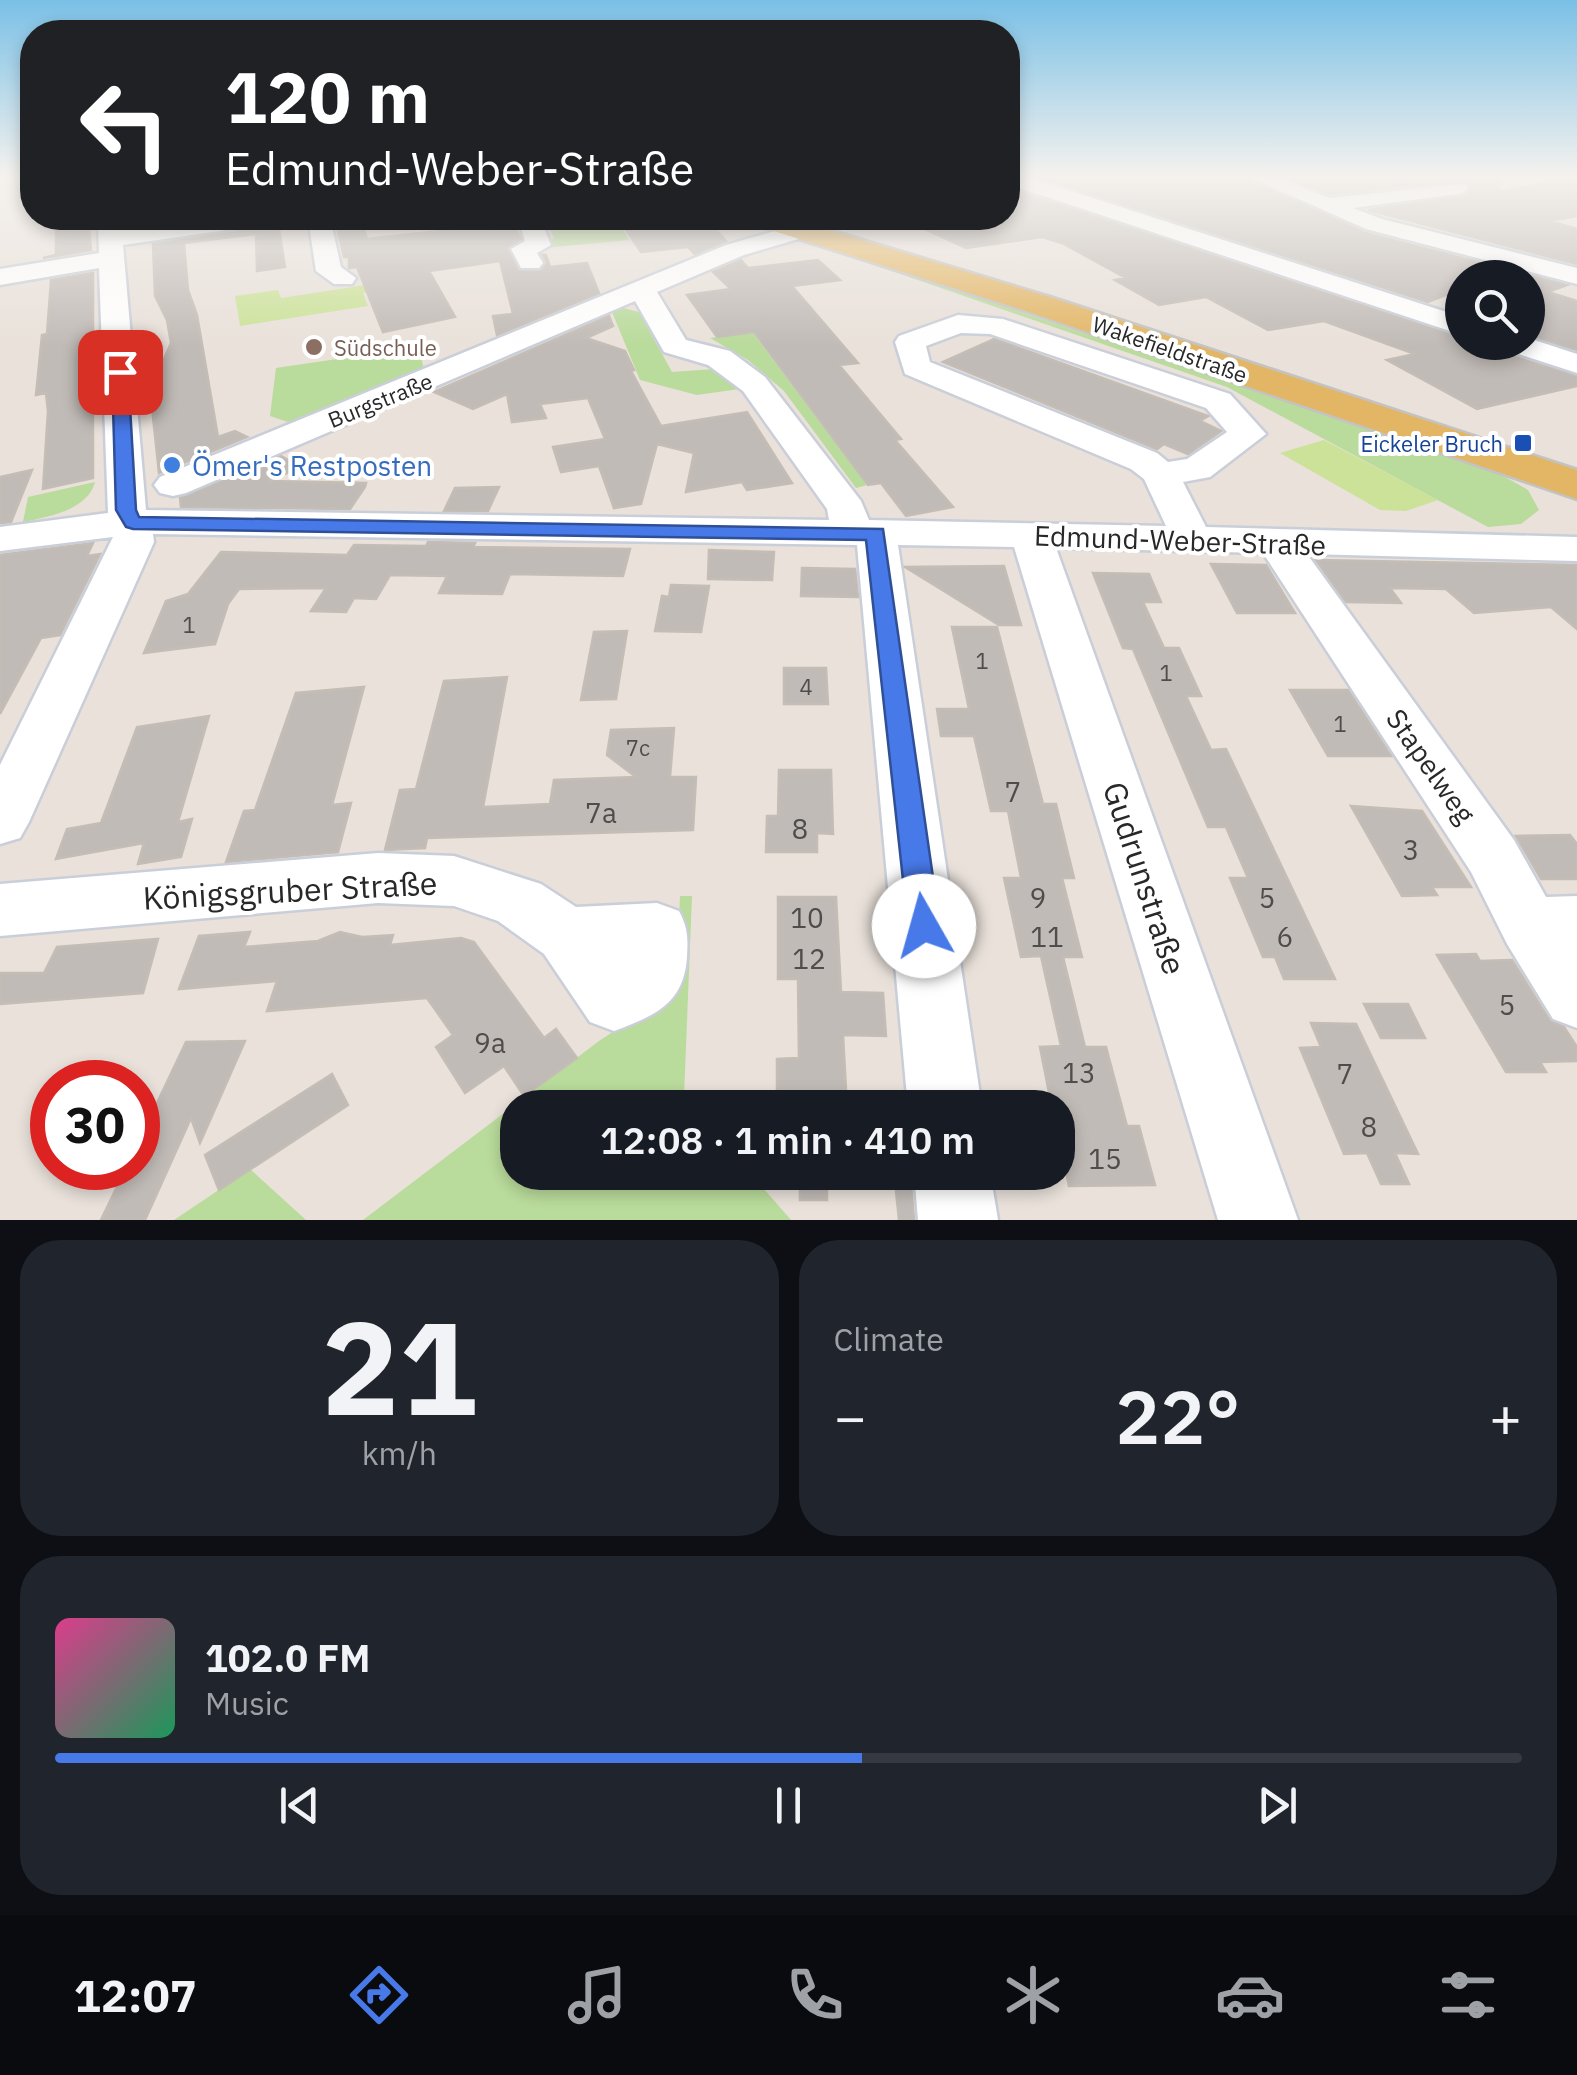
<!DOCTYPE html>
<meta charset="utf-8">
<style>
body{margin:0;font-family:"IBM Plex Sans",sans-serif;background:#20242c;color:#f1f3f6;height:100vh;display:flex;flex-direction:column;font-size:38px;white-space:nowrap}
*{box-sizing:border-box;margin:0}
p{font-size:32px;color:#9ea1a6}
.icon{flex:none;width:55px;height:55px;fill:none;stroke:currentColor;stroke-width:2;stroke-linecap:round;stroke-linejoin:round}
.map{position:relative;height:1220px;overflow:hidden}
.drawer{display:flex;flex-direction:column;gap:20px;padding:20px;background:#0d0f14;flex:1}
.drawer>*{flex:none}
.top-card{position:absolute;left:20px;top:20px;width:1000px;height:210px;border-radius:40px;box-shadow:0 5px 15px #0003;background:#202124;color:#fff;overflow:hidden}
.buttons{position:absolute;left:1445px;top:260px;display:grid;gap:20px}
.buttons a{display:grid;place-items:center;width:100px;height:100px;border-radius:50%;background:#171b24;box-shadow:0 5px 15px #0003;font-size:50px}
.speed{position:absolute;left:30px;top:1060px;display:flex;gap:20px;font-size:50px;font-weight:700;text-align:center}
.speed>*{display:grid;place-content:center;width:130px;height:130px;border-radius:50%;background:#171b24;box-shadow:0 5px 15px #0003;line-height:1}
.speed .limit{border:15px solid #d22;background:#fff;color:#111}
.pin{position:absolute;display:grid;place-items:center;width:85px;height:85px;color:#fff;margin:-42px;border-radius:20px;box-shadow:0 5px 15px #0006}
.me{position:absolute;width:110px;margin:-55px;rotate:353deg;stroke-linejoin:round;filter:drop-shadow(0 0 8px #0008)}
.turn{display:flex;align-items:center;gap:35px;height:210px;padding:0 40px;font-size:45px}
.turn .icon{width:130px;height:130px;stroke-width:2.5}
.turn b{display:block;font-size:70px;line-height:85px}
.big{font-size:75px;font-weight:600;line-height:1.1}
.drawer .widget{flex:1;display:flex;flex-direction:column;justify-content:center;gap:15px;min-width:0;padding:0 35px;border-radius:40px;background:#20242c}
.drawer .dial{align-items:center;gap:0}
.dial b{font-size:130px;line-height:1}
.song{display:flex;align-items:center;gap:30px}
.cover{width:120px;height:120px;border-radius:15px;background:linear-gradient(135deg,hsl(330 70% 55%),hsl(150 70% 35%))}
.played{height:10px;border-radius:5px;background:linear-gradient(90deg,#4879e9 55%,#363941 55%)}
.keys{display:flex;justify-content:space-around;direction:ltr}
.heat{display:flex;justify-content:space-between;align-items:center;font-size:55px;direction:ltr}
.drawer .tiles{flex:1;display:grid;gap:20px;grid-template-columns:1fr 1fr}
.widget:last-child{grid-column:span 2}
.trip{position:absolute;left:500px;top:1090px;width:575px;height:100px;border-radius:40px;background:#171b24;box-shadow:0 5px 15px #0003;font-weight:600;line-height:100px;text-align:center}
.menu{display:flex;height:160px;justify-content:space-around;align-items:center;background:#090b0e;color:#9ea1a6}
.menu .icon{width:70px;height:70px}
.menu .on{color:#4879e9}
.menu b{font-size:45px;color:#f1f3f6}
.map>svg:first-child{display:block}
</style>
<div class="map">
<svg width="1577" height="1220" viewBox="0 0 1577 1220">
<rect width="100%" height="100%" fill="#e9e1da"/>
<path fill="#b9db9b" d="M 550,218 L 616,218 L 629,240 L 543,248 L 542,243 L 554,238 L 546,220 L 534,220 Z
M 803,245 L 832,248 L 1500,474 L 1528,490 L 1539,510 L 1521,524 L 1488,527 L 1227,387 L 825,248 Z
M 623,308 L 639,312 L 672,372 L 715,369 L 739,389 L 697,395 L 640,380 L 612,312 Z
M 753,333 L 867,485 L 856,488 L 784,391 L 748,360 L 710,338 Z
M 419,347 L 424,370 L 291,423 L 270,416 L 276,368 Z
M 95,482 C 88,510 48,517 23,522 L 28,497 Z
M 680,896 L 692,896 L 684,1096 L 694,1107 L 518,1108 L 518,1172 L 750,1173 L 791,1220 L 363,1220 L 599,1041 L 676,991 Z
M 250,1169 L 306,1220 L 174,1220 Z"/>
<path fill="#cbe298" d="M 405,279 L 409,285 L 363,293 L 368,306 L 240,326 L 235,296 L 278,290 L 281,298 Z
M 1324,440 L 1438,500 L 1406,511 L 1380,510 L 1280,453 Z"/>
<path fill="#c1bbb7" stroke="#c4bdb5" stroke-width="2.5" d="M 1058,176 L 1244,176 L 1365,233 L 1567,285 L 1548,292 L 1577,301 L 1577,350 L 1528,335 L 1528,278 L 1462,278 L 1462,289 L 1428,302 L 1045,179 Z
M 1283,176 L 1499,176 L 1500,192 L 1577,176 L 1577,216 L 1550,221 L 1577,229 L 1577,264 L 1368,210 L 1465,196 L 1472,188 L 1464,180 L 1330,194 Z
M 1008,188 L 1462,338 L 1462,342 L 1493,344 L 1499,352 L 1577,376 L 1577,386 L 1477,409 L 1387,360 L 1415,354 L 1324,321 L 1268,330 L 1206,297 L 1159,305 L 1115,280 L 1126,278 L 1062,243 L 1042,237 L 966,248 L 901,218 L 1008,218 Z
M 56,218 L 88,218 L 91,250 L 43,258 L 56,255 Z
M 335,218 L 361,218 L 367,239 L 457,229 L 451,218 L 479,218 L 486,230 L 514,226 L 521,239 L 507,248 L 518,270 L 542,270 L 547,263 L 543,255 L 546,255 L 550,267 L 587,263 L 599,293 L 497,335 L 493,316 L 513,314 L 500,261 L 429,271 L 455,317 L 383,332 L 357,267 L 349,268 L 349,257 L 344,257 Z
M 618,218 L 706,218 L 726,241 L 695,254 L 688,247 L 641,252 Z
M 278,223 L 285,267 L 257,271 L 256,234 L 184,243 L 188,290 L 197,315 L 218,437 L 235,431 L 247,437 L 159,473 L 149,380 L 156,378 L 171,343 L 167,320 L 155,296 L 153,244 Z
M 741,260 L 748,268 L 818,260 L 840,280 L 792,286 L 858,363 L 839,365 L 901,439 L 895,440 L 953,507 L 906,516 L 881,483 L 868,485 L 754,332 L 717,337 L 687,295 L 731,289 L 713,272 Z
M 93,273 L 93,478 L 43,489 L 48,411 L 46,393 L 36,395 L 42,335 L 47,334 L 51,280 Z
M 609,316 L 613,326 L 586,338 L 625,351 L 634,370 L 631,371 L 661,426 L 747,412 L 792,483 L 747,490 L 742,482 L 686,492 L 694,453 L 657,444 L 641,504 L 614,508 L 599,466 L 561,472 L 553,447 L 605,439 L 588,398 L 540,404 L 546,418 L 512,422 L 507,394 L 473,409 L 434,392 Z
M 994,339 L 1208,416 L 1200,421 L 1221,431 L 1188,454 L 1164,444 L 1157,449 L 943,362 Z
M 281,456 L 301,467 L 268,481 L 366,483 L 365,487 L 350,509 L 181,507 L 180,498 Z
M 32,470 L 11,522 L 0,523 L 0,477 Z
M 499,487 L 488,511 L 444,511 L 455,488 Z
M 428,542 L 475,543 L 473,547 L 630,549 L 623,576 L 510,574 L 502,594 L 439,593 L 447,576 L 390,575 L 376,599 L 354,598 L 346,612 L 311,611 L 326,588 L 239,589 L 228,604 L 215,644 L 144,653 L 166,601 L 188,594 L 221,552 L 347,555 L 354,545 L 426,546 Z
M 93,543 L 87,556 L 100,554 L 60,635 L 41,638 L 0,714 L 0,555 Z
M 709,550 L 774,552 L 772,580 L 708,579 Z
M 1316,560 L 1577,565 L 1577,629 L 1551,607 L 1474,613 L 1446,589 L 1390,588 L 1401,603 L 1346,602 Z
M 1211,564 L 1266,565 L 1295,613 L 1237,613 Z
M 1004,566 L 1021,625 L 999,625 L 905,567 Z
M 802,568 L 855,569 L 858,597 L 801,596 Z
M 1093,573 L 1149,574 L 1161,602 L 1143,602 L 1164,648 L 1179,648 L 1201,696 L 1186,696 L 1211,750 L 1226,749 L 1335,979 L 1284,979 L 1275,957 L 1263,957 L 1230,878 L 1248,878 L 1226,827 L 1208,827 L 1133,649 L 1123,648 Z
M 671,585 L 709,586 L 701,632 L 655,631 L 662,596 L 669,597 Z
M 952,627 L 997,627 L 1043,804 L 1056,804 L 1074,878 L 1062,878 L 1082,957 L 1063,957 L 1085,1047 L 1106,1047 L 1127,1126 L 1139,1126 L 1155,1185 L 1069,1186 L 1058,1132 L 1058,1108 L 1052,1108 L 1040,1047 L 1061,1046 L 1041,956 L 1021,957 L 1004,878 L 1021,878 L 1008,811 L 991,811 L 974,736 L 941,736 L 937,709 L 969,709 Z
M 627,631 L 616,699 L 581,700 L 594,632 Z
M 784,668 L 826,668 L 828,704 L 784,704 Z
M 507,677 L 483,807 L 550,804 L 554,780 L 636,777 L 607,755 L 611,730 L 674,728 L 670,777 L 696,777 L 693,830 L 427,838 L 425,848 L 385,850 L 400,790 L 416,789 L 444,681 Z
M 364,687 L 332,805 L 351,803 L 338,852 L 226,862 L 244,811 L 255,810 L 296,693 Z
M 1290,690 L 1348,690 L 1391,756 L 1328,756 Z
M 209,716 L 178,822 L 192,819 L 181,857 L 138,864 L 144,843 L 56,859 L 67,829 L 101,823 L 137,727 Z
M 779,770 L 831,770 L 833,834 L 817,833 L 817,852 L 766,852 L 767,816 L 778,816 Z
M 1351,806 L 1422,811 L 1471,887 L 1432,887 L 1437,895 L 1402,896 Z
M 1570,835 L 1577,844 L 1577,879 L 1541,879 L 1516,836 Z
M 778,897 L 836,897 L 841,992 L 883,993 L 886,1036 L 843,1035 L 847,1108 L 777,1108 L 777,1059 L 799,1058 L 798,979 L 778,979 Z
M 250,932 L 244,947 L 318,941 L 340,932 L 362,937 L 393,935 L 390,945 L 461,938 L 474,942 L 544,1038 L 556,1029 L 577,1058 L 524,1096 L 504,1066 L 465,1093 L 436,1047 L 453,1035 L 427,998 L 267,1011 L 277,981 L 179,989 L 199,936 Z
M 158,939 L 143,993 L 0,1004 L 0,973 L 44,973 L 57,947 Z
M 1476,954 L 1480,961 L 1512,960 L 1550,1021 L 1564,1027 L 1577,1047 L 1577,1061 L 1540,1062 L 1546,1072 L 1506,1072 L 1437,955 Z
M 1364,1004 L 1408,1004 L 1425,1038 L 1381,1038 Z
M 1311,1023 L 1356,1024 L 1418,1154 L 1395,1153 L 1409,1184 L 1381,1184 L 1367,1153 L 1344,1154 L 1300,1048 L 1321,1047 Z
M 245,1041 L 200,1143 L 191,1118 L 145,1220 L 101,1220 L 126,1168 L 138,1168 L 138,1143 L 186,1042 Z
M 332,1074 L 348,1105 L 219,1190 L 205,1155 Z
M 800,1172 L 827,1172 L 827,1200 L 800,1200 Z
M 894,1172 L 910,1172 L 914,1220 L 899,1220 Z"/>
<g fill="none" stroke-linecap="round" stroke-linejoin="round">
<defs>
<path id="minor" d="M 1008,176 L 1025,176 L 1462,317 L 1462,335 L 1008,184 Z
M 1247,176 L 1274,176 L 1329,198 L 1464,184 L 1468,188 L 1464,192 L 1457,194 L 1353,208 L 1382,219 L 1577,268 L 1577,284 L 1366,229 Z
M 98,218 L 120,218 L 121,230 L 215,218 L 272,218 L 261,225 L 123,245 L 146,510 L 829,520 L 827,509 L 743,391 L 708,365 L 664,352 L 635,301 L 186,493 L 173,496 L 160,493 L 154,485 L 160,477 L 726,245 L 821,218 L 855,218 L 852,223 L 744,255 L 657,292 L 686,340 L 730,351 L 765,377 L 861,501 L 869,520 L 1166,526 L 1144,479 L 1131,469 L 905,374 L 895,342 L 899,336 L 958,315 L 1003,319 L 1230,394 L 1266,434 L 1210,477 L 1183,482 L 1206,527 L 1577,537 L 1577,561 L 1307,554 L 1514,840 L 1546,897 L 1577,896 L 1577,1028 L 1553,1019 L 1507,944 L 1471,872 L 1263,553 L 1056,548 L 1298,1220 L 1218,1220 L 1014,547 L 898,545 L 982,1108 L 908,1108 L 857,545 L 153,534 L 154,542 L 29,822 L 20,838 L 0,844 L 0,765 L 113,537 L 0,551 L 0,527 L 108,513 L 99,268 L 0,285 L 0,269 L 99,253 ZM 961,333 L 990,334 L 1206,408 L 1227,432 L 1187,459 L 1168,462 L 1157,453 L 930,362 L 926,346 Z
M 308,218 L 330,218 L 341,267 L 356,278 L 352,284 L 334,284 L 316,271 Z
M 518,218 L 540,218 L 551,245 L 537,253 L 543,263 L 539,268 L 521,268 L 511,249 L 525,241 Z
M 1528,338 L 1577,354 L 1577,373 L 1500,348 L 1496,342 L 1528,342 Z
M 378,853 L 454,856 L 541,884 L 576,907 L 657,903 L 679,911 C 688,928 688,938 687,957 C 684,1004 654,1016 614,1031 L 590,1022 L 544,954 L 498,921 L 454,906 L 378,903 L 0,936 L 0,884 Z
M 914,1172 L 990,1172 L 998,1220 L 918,1220 Z"/>
<path id="major" d="M 748,218 L 790,218 L 1053,298 L 1577,470 L 1577,499 L 1029,312 L 752,224 Z"/>
</defs>
<use href="#minor" stroke="#c9ced8" stroke-width="5"/>
<use href="#major" stroke="#c3c3c3" stroke-width="5"/>
<use href="#minor" fill="#fff" fill-rule="evenodd"/>
<use href="#major" fill="#e3b666" fill-rule="evenodd"/>
</g>
<linearGradient id="sky" x2="0" y2="1"><stop stop-color="#7ac0e6"/><stop offset="0.51" stop-color="#f5f2ee"/><stop offset="1" stop-color="#f5f2ee" stop-opacity="0"/></linearGradient>
<rect width="1577" height="346" fill="url(#sky)"/>
<path fill="#4879e9" stroke="#2f4f97" stroke-width="2.5" d="M 120,367 L 128,372 L 136,510 L 139,517 L 883,529 L 940,926 L 935,936 L 924,940 L 913,936 L 908,926 L 866,540 L 133,529 L 126,527 L 116,510 L 112,372 Z"/>
<circle fill="#8d6e63" stroke="#fff" stroke-width="4" cx="314" cy="347" r="10"/>
<rect fill="#1a4fb4" stroke="#fff" stroke-width="4" x="1513" y="433" width="20" height="20" rx="5"/>
<circle fill="#3f7fe0" stroke="#fff" stroke-width="4" cx="172" cy="465" r="10"/>
<g text-anchor="middle" dominant-baseline="central" stroke-width="8" stroke-linejoin="round" paint-order="stroke">
<g font-size="22" fill="#785e54" stroke="#fff" text-anchor="start">
<text x="334" y="347">Südschule</text>
</g>
<g font-size="22" fill="#282828" stroke="#fff">
<text transform="translate(1170 349) rotate(19)">Wakefieldstraße</text>
<text transform="translate(380 400) rotate(-22)">Burgstraße</text>
</g>
<g font-size="22" fill="#164399" stroke="#fff" text-anchor="end">
<text x="1503" y="443">Eickeler Bruch</text>
</g>
<g font-size="22" fill="#4e4d4c">
<text x="189" y="624">1</text>
<text x="982" y="660">1</text>
<text x="1166" y="672">1</text>
<text x="806" y="686">4</text>
<text x="1340" y="723">1</text>
<text x="638" y="747">7c</text>
</g>
<g font-size="28" fill="#366cbe" stroke="#fff" text-anchor="start">
<text x="192" y="465">Ömer's Restposten</text>
</g>
<g font-size="28" fill="#282828" stroke="#fff">
<text transform="translate(1180 540) rotate(2)">Edmund-Weber-Straße</text>
<text transform="translate(1431 766) rotate(55)">Stapelweg</text>
</g>
<g font-size="28" fill="#4e4d4c">
<text x="1013" y="791">7</text>
<text x="601" y="812">7a</text>
<text x="800" y="828">8</text>
<text x="1411" y="849">3</text>
<text x="1038" y="897">9</text>
<text x="1267" y="897">5</text>
<text x="807" y="917">10</text>
<text x="1047" y="936">11</text>
<text x="1285" y="936">6</text>
<text x="809" y="958">12</text>
<text x="1507" y="1004">5</text>
<text x="490" y="1042">9a</text>
<text x="1079" y="1072">13</text>
<text x="1345" y="1073">7</text>
<text x="1369" y="1126">8</text>
<text x="1105" y="1158">15</text>
</g>
<g font-size="32" fill="#282828" stroke="#fff">
<text transform="translate(1145 878) rotate(72)">Gudrunstraße</text>
<text transform="translate(290 890) rotate(-3)">Königsgruber Straße</text>
</g>
</g>
</svg>
<div class="buttons">
<a><svg class="icon" aria-label="search" viewBox="0 0 24 24"><circle cx="10" cy="10" r="6"/><path d="M15 15l6 6"/></svg></a>
</div>
<div class="speed"><div class="limit">30</div></div>
<div class="pin" style="left:120px;top:372px;background:#d93025"><svg class="icon" aria-label="arrive" viewBox="0 0 24 24"><path d="M6 21V4h12l-3 4 3 4H6"/></svg></div>
<svg class="me" style="left:924px;top:926px" viewBox="-20 -20 40 40"><circle r="19" fill="#fff"/><path d="M0-13L10 11 0 6-10 11z" fill="#4879e9"/></svg>
<div class="trip">12:08 · 1 min · 410 m</div>
<div class="top-card">
<div class="turn"><svg class="icon" aria-label="left" viewBox="0 0 24 24"><path d="M17 20v-9H6M10 6l-5 5 5 5"/></svg><div><b>120 m</b>Edmund-Weber-Straße</div></div>
</div>
</div>
<section class="drawer">
<div class="tiles">
<div class="widget dial"><b>21</b><p>km/h</p></div>
<div class="widget"><p>Climate</p>
<div class="heat"><a>−</a><b class="big">22°</b><a>+</a></div>
</div>
<div class="widget">
<div class="song"><i class="cover"></i><div><b>102.0 FM</b><p>Music</p></div></div>
<div class="played"></div>
<div class="keys"><svg class="icon" aria-label="previous" viewBox="0 0 24 24"><path d="M18 5L8 12l10 7zM5 5v14"/></svg><svg class="icon" aria-label="pause" viewBox="0 0 24 24"><path d="M8 5v14M16 5v14"/></svg><svg class="icon" aria-label="next" viewBox="0 0 24 24"><path d="M6 5l10 7-10 7zM19 5v14"/></svg></div>
</div>
</div>
</section>
<nav class="menu">
<b>12:07</b>
<svg class="icon on" aria-label="directions" viewBox="0 0 24 24"><path d="M12 3l9 9-9 9-9-9zM9 14v-3h6M13 9l2 2-2 2"/></svg>
<svg class="icon" aria-label="music" viewBox="0 0 24 24"><path d="M9 18V5l10-2v13"/><circle cx="6" cy="18" r="3"/><circle cx="16" cy="16" r="3"/></svg>
<svg class="icon" aria-label="phone" viewBox="0 0 24 24"><path d="M5 4h4l2 5-3 2q2 4 5 5l2-3 5 2v4C11 20 4 13 5 4z"/></svg>
<svg class="icon" aria-label="climate" viewBox="0 0 24 24"><path d="M12 3v18M4 7l16 10M4 17L20 7"/></svg>
<svg class="icon" aria-label="car" viewBox="0 0 24 24"><path d="M5 17H2v-5l4-1 3-4h7l3 4 3 1v5h-3M9 17h6M6 11h13"/><circle cx="7" cy="17" r="2"/><circle cx="17" cy="17" r="2"/></svg>
<svg class="icon" aria-label="filters" viewBox="0 0 24 24"><path d="M4 7h16M4 17h16"/><circle cx="9" cy="7" r="2"/><circle cx="15" cy="17" r="2"/></svg>
</nav>
